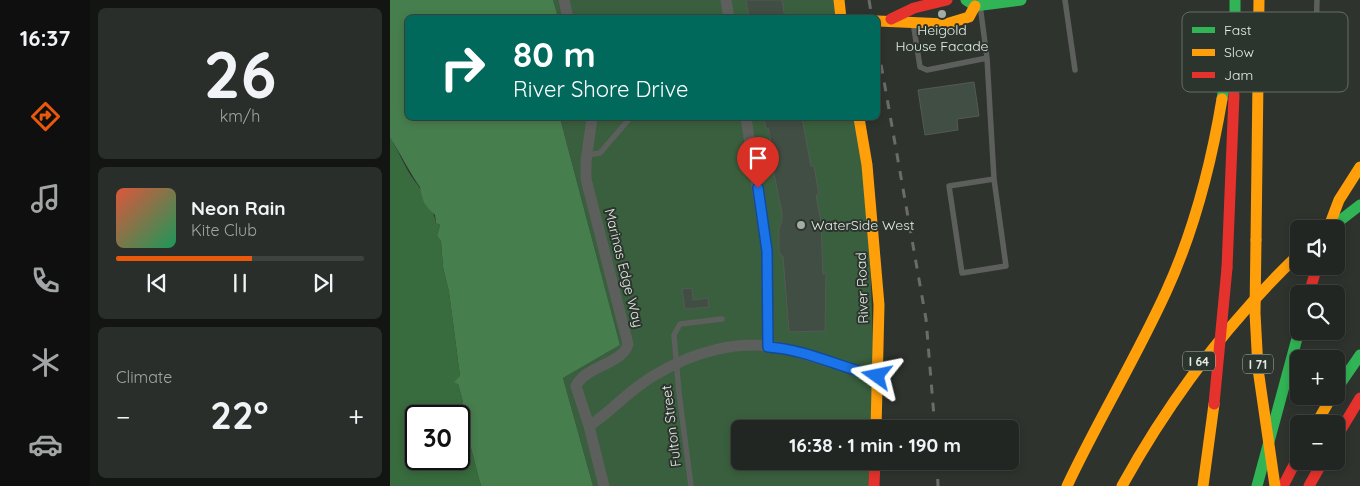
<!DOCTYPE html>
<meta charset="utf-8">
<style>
body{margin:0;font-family:Quicksand,sans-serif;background:#2a2e2a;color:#f1f3f6;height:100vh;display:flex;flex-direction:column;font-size:19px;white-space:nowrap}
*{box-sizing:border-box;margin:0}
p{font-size:16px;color:#a2a5a5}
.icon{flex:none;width:28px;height:28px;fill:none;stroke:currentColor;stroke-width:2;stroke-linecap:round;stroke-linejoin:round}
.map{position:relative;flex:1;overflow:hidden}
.side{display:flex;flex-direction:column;gap:8px;padding:8px;background:#131513;width:300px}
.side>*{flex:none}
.banner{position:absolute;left:15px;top:15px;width:475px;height:105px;border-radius:8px;box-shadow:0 2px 8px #0003,0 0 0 1px #3f4340;background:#00695c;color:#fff;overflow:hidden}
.tools{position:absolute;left:900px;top:220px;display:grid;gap:10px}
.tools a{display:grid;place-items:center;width:55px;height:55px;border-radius:8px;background:#222622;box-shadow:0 2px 8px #0003,0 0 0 1px #3f4340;font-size:25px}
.speed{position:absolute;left:15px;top:405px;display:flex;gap:10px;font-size:25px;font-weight:700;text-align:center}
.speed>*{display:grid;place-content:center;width:65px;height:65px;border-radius:50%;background:#222622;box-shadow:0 2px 8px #0003,0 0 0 1px #3f4340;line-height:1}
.speed .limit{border:2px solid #111;border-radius:8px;background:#fff;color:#111}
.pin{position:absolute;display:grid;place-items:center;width:42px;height:42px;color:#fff;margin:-51px -21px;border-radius:50% 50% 50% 0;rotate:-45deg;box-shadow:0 0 5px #0007}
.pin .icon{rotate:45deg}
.me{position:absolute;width:55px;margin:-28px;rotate:282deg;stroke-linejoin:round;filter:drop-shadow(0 0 4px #0008)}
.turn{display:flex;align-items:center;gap:18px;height:105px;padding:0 25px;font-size:22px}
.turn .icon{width:65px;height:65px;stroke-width:2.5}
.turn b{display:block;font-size:35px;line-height:42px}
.big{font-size:38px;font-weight:700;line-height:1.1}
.side .widget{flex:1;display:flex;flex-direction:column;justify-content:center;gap:8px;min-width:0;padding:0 18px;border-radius:8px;background:#2a2e2a}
.side .dial{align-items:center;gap:0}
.dial b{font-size:65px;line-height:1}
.song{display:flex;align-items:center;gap:15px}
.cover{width:60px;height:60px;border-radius:8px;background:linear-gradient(135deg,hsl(10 70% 55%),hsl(150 70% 35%))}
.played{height:5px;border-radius:2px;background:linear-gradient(90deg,#ea580c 55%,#3f4340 55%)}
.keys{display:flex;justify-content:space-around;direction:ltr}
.heat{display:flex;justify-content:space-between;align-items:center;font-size:28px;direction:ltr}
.trip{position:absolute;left:341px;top:420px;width:288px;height:50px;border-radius:8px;background:#222622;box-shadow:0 2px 8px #0003,0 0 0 1px #3f4340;font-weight:700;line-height:50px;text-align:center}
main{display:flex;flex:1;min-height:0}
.tab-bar{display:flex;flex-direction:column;width:90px;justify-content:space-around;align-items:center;background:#0e0f0e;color:#a2a5a5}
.tab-bar .icon{width:35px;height:35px}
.tab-bar .selected{color:#ea580c}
.tab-bar b{font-size:22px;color:#f1f3f6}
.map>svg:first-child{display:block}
</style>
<main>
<nav class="tab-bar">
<b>16:37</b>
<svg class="icon selected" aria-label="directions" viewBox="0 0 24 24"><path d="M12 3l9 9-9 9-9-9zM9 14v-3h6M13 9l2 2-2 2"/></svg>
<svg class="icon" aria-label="music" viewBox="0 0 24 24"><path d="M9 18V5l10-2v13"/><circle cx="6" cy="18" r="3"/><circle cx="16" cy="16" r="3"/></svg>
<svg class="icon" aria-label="phone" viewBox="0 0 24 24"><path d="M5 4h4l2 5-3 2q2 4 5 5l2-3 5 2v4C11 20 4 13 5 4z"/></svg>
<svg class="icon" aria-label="climate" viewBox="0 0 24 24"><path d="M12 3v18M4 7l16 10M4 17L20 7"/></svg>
<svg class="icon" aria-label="car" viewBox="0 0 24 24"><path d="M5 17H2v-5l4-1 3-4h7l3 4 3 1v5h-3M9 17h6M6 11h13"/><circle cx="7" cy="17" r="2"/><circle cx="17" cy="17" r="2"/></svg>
</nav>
<section class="side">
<div class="widget dial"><b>26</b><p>km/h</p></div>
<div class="widget">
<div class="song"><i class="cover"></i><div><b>Neon Rain</b><p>Kite Club</p></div></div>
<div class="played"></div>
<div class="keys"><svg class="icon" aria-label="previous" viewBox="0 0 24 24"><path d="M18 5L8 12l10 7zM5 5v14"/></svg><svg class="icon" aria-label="pause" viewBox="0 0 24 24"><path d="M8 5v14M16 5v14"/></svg><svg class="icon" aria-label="next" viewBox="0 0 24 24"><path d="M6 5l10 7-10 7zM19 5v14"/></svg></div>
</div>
<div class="widget"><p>Climate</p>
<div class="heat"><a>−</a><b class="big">22°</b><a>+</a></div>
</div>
</section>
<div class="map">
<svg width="970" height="486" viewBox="0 0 970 486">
<rect width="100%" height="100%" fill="#2e332e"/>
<path fill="#3a5f3e" d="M 163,0 L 447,0 L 451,17 L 168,17 Z
M 170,118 L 469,118 L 477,165 L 486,429 L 350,429 L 350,461 L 485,461 L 485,486 L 203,486 L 173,378 L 230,345 Z"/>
<path fill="#386b3e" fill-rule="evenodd" d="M 0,138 C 9,151 15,168 24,180 C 33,191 43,208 46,223 L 50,225 L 47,236 L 51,241 L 53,267 L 59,292 L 70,376 L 68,384 L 73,402 L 69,408 L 69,412 L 72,414 L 91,486 L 0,486 ZM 26,416 L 69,416 L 69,459 L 26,459 Z"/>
<path fill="#477e4d" d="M 0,0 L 163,0 L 168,17 L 18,18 L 18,118 L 170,118 L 230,345 L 173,378 L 203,486 L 91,486 L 72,414 L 68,411 L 73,402 L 68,384 L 64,382 L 70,376 L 59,292 L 53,267 L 51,241 L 47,236 L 50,225 L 46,223 L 45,215 C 34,204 33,203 30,187 C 19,172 11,154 0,138 Z"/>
<path fill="#414e43" stroke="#555955" d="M 356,0 L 392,0 L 395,18 L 359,18 Z
M 584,82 L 589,116 L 567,119 L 568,130 L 535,135 L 528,90 Z
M 374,118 L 412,118 L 421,166 L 424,166 L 429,195 L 426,195 L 431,222 L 433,274 L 436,273 L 435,331 L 399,332 L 393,256 L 391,256 L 389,250 L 389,228 L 392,221 L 392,213 L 382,164 L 380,154 L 383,154 L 379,132 L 378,128 L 376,129 Z
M 302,288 L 303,300 L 318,298 L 319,307 L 295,309 L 292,289 Z"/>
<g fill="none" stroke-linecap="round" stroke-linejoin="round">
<path stroke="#5d5f5d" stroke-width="5.5" d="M 675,0 L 685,70
M 523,22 L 530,67 L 537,70 L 597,58 L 590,5
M 926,35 L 927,0
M 597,58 L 604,179 L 616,266 L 572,273 L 559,186 L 604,179
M 197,155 L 210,153 L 240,118
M 301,486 L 289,393 L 284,335 L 290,324 L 332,319"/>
<path stroke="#5d5f5d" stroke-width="11" d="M 174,0 L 178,18
M 336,0 L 339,18
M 202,118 L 196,161 L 196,179 L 238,344 C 233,364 195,366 186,386 L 199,426 L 214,486
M 356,118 L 377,251 L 378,347
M 199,426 C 222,411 240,389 265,375 C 303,352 348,339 392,348 C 424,355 455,369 487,376"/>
<path stroke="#30b455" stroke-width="11" d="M 576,0 L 585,6 L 631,0
M 845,0 L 845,36
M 832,99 L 845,23
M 939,229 L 970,205
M 946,390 L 970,355
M 867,486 L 909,331"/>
<path stroke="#ff9f0a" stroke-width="11" d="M 449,0 L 451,18
M 488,21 L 556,24 L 579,17 L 585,6
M 469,118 L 477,165 L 489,305 L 486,429
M 938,229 L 949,200 L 970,167
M 866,240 L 869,0
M 926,424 L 942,396
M 677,486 C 708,420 746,358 776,292 C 804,231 821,165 832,99
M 732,486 C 780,399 837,323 909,254
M 813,486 L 824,404"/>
<path stroke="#e5322d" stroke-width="11" d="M 501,19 L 524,8 L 557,0
M 837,268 L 844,95
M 919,294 L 927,266
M 946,438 L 970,398
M 484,486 L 485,461
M 893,486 L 909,455
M 919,486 L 933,461"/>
<path stroke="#6a6b6a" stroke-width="3" stroke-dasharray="9 9" stroke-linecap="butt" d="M 479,0 L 482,18
M 488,47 L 536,319 L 545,429
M 547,461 L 548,486"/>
<path stroke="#ff9f0a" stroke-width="11" d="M 866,240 L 865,313 L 868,369 L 885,486"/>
<path stroke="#e5322d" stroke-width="11" d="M 824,404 L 837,268"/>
</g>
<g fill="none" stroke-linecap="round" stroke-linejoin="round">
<defs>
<path id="route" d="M 368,188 L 377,251 L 378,347 C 415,349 451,368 487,376"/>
</defs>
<use href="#route" stroke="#114b97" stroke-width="12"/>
<use href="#route" stroke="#1a73e8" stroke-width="9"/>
</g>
<g fill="#a5aba6" stroke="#2c352d" stroke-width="2">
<circle cx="552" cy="14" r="5"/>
<circle cx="411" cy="225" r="5"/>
</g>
<g text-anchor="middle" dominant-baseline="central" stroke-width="4" stroke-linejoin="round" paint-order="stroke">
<g fill="#2c352d" stroke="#aeb4ae" stroke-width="1">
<rect x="793" y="351.5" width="32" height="19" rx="4"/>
<rect x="853" y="354.5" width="30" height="19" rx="4"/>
</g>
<g font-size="12" font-weight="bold" fill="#e5ebe6">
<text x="809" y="361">I 64</text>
<text x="868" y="364">I 71</text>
</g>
<g font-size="14" fill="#e5ebe6" stroke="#2c352d">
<text x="552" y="30">Heigold<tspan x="552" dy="16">House Facade</tspan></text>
<text x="421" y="225" text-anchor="start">WaterSide West</text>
</g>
<g font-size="14" fill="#e5ebe6" stroke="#2c352d">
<text transform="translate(234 268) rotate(76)">Marinas Edge Way</text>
<text transform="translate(472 288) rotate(-92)">River Road</text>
<text transform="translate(281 426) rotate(-97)">Fulton Street</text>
</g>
</g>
<rect x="792" y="12" width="166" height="80" rx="8" fill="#2c352d" stroke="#646c64" stroke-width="1"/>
<rect x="802" y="27" width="23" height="6" fill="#30b455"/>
<rect x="802" y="49" width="23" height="7" fill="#ff9f0a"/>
<rect x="802" y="72" width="23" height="6" fill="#e5322d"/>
<g font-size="14" fill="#e5ebe6">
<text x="834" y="35">Fast</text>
<text x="834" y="57">Slow</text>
<text x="834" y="80">Jam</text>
</g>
</svg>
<div class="tools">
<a><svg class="icon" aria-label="sound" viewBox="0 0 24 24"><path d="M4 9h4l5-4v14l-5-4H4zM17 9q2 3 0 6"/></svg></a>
<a><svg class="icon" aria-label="search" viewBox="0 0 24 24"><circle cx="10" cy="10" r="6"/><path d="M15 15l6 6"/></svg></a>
<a>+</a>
<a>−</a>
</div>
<div class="speed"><div class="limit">30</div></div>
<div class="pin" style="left:368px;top:188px;background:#d93025"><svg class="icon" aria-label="arrive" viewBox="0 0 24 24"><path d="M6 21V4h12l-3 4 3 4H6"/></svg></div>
<svg class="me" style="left:487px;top:376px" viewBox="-20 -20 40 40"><path d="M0-17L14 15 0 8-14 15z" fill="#1a73e8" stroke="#fff" stroke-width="4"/></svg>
<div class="trip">16:38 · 1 min · 190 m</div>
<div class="banner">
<div class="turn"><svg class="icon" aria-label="right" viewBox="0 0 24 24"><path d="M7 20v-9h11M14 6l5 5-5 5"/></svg><div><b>80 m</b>River Shore Drive</div></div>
</div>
</div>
</main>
